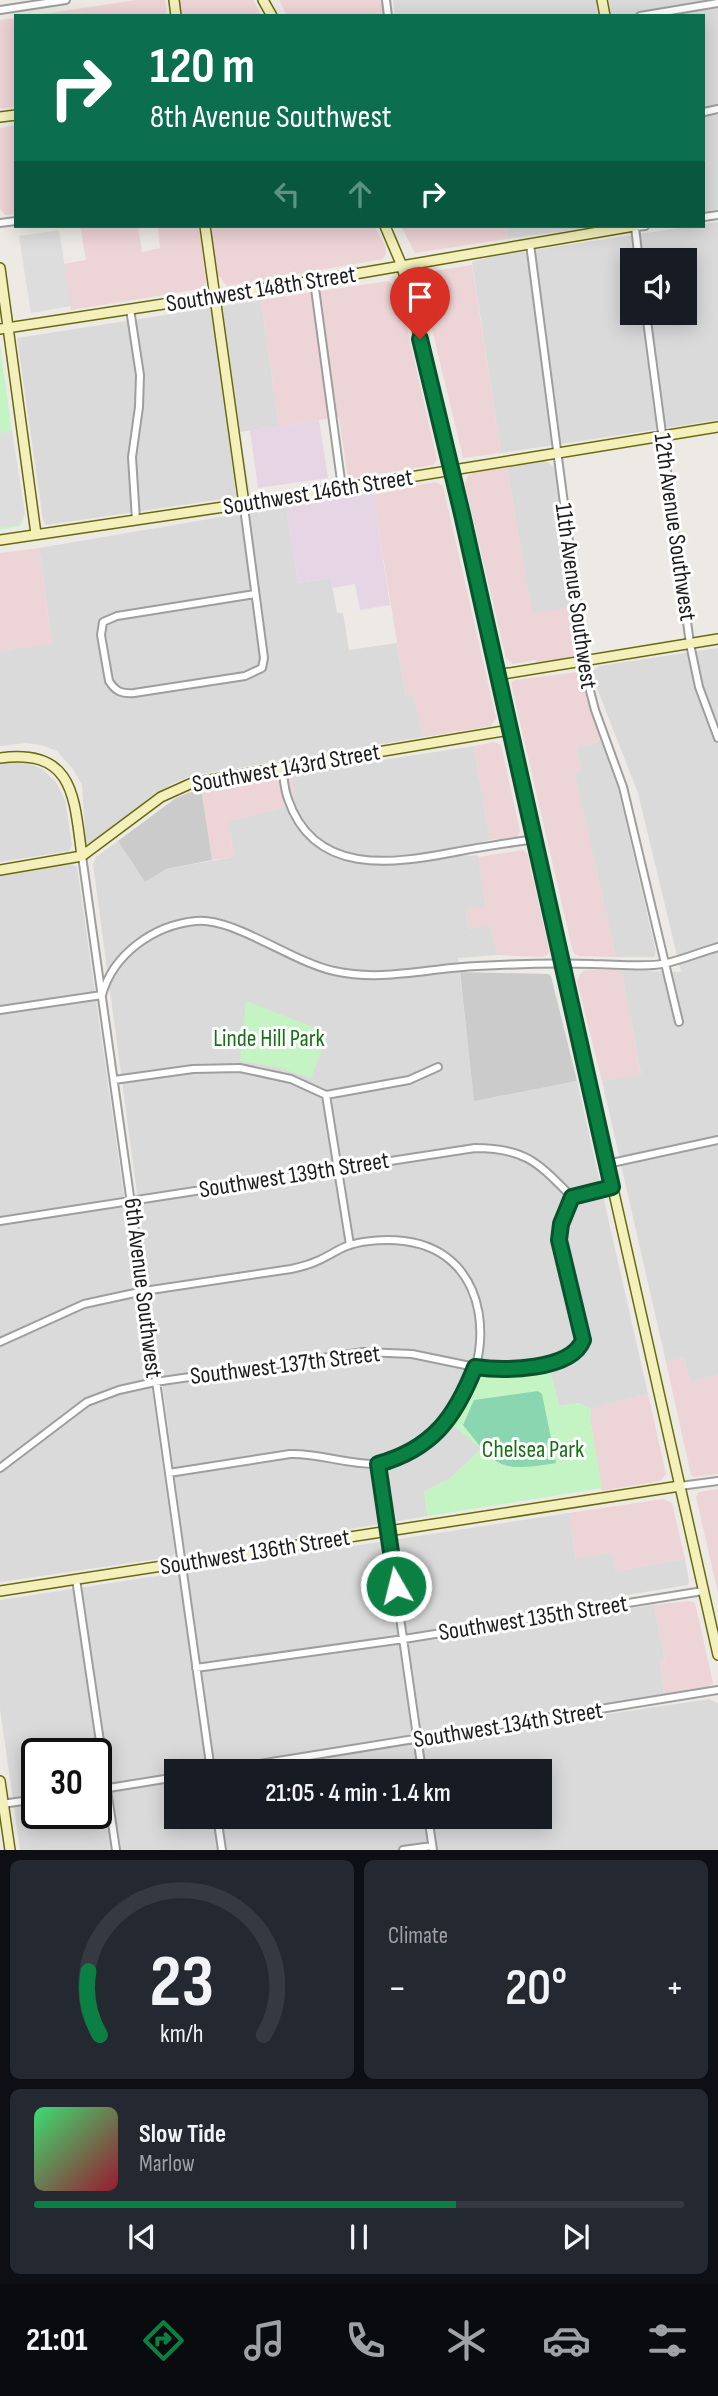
<!DOCTYPE html>
<meta charset="utf-8">
<style>
body{margin:0;font-family:"Sofia Sans Condensed",sans-serif;background:#242831;color:#f1f3f6;height:100vh;display:flex;flex-direction:column;font-size:26px;white-space:nowrap}
*{box-sizing:border-box;margin:0}
p{font-size:23px;color:#9ea1a6}
.icon{flex:none;width:38px;height:38px;fill:none;stroke:currentColor;stroke-width:2;stroke-linecap:round;stroke-linejoin:round}
.map{position:relative;height:1850px;overflow:hidden}
.details{display:flex;flex-direction:column;gap:10px;padding:10px;background:#0d0f14;flex:1}
.details>*{flex:none}
.banner{position:absolute;left:14px;top:14px;width:691px;height:214px;border-radius:0px;box-shadow:0 4px 18px #0003;background:#0b6e4f;color:#fff;overflow:hidden}
.controls{position:absolute;left:620px;top:248px;display:grid;gap:14px}
.controls a{display:grid;place-items:center;width:77px;height:77px;border-radius:0px;background:#171b24;box-shadow:0 4px 18px #0003;font-size:35px}
.speed{position:absolute;left:21px;top:1738px;display:flex;gap:14px;font-size:35px;font-weight:700;text-align:center}
.speed>*{display:grid;place-content:center;width:91px;height:91px;border-radius:50%;background:#171b24;box-shadow:0 4px 18px #0003;line-height:1}
.speed .limit{border:4px solid #111;border-radius:10px;background:#fff;color:#111}
.pin{position:absolute;display:grid;place-items:center;width:60px;height:60px;color:#fff;margin:-72px -30px;border-radius:50% 50% 50% 0;rotate:-45deg;box-shadow:0 0 7px #0007}
.pin .icon{rotate:45deg}
.me{position:absolute;width:77px;margin:-38px;rotate:352deg;stroke-linejoin:round;filter:drop-shadow(0 0 5px #0008)}
.turn{display:flex;align-items:center;gap:24px;height:147px;padding:0 21px;font-size:32px}
.turn .icon{width:91px;height:91px;stroke-width:2.5}
.turn b{display:block;font-size:49px;line-height:60px}
.lanes{display:flex;align-items:center;height:66px;padding:0 21px;background:#0003;justify-content:center;gap:35px;direction:ltr}
.lanes .off{opacity:.35}
.big{font-size:52px;font-weight:600;line-height:1.1}
.details .card{flex:1;display:flex;flex-direction:column;justify-content:center;gap:10px;min-width:0;padding:0 24px;border-radius:10px;background:#242831}
.details .dial{align-items:center;gap:0}
.dial svg{height:182px;overflow:visible;fill:none;stroke:#363941;stroke-width:7;stroke-linecap:round;text-anchor:middle}
.dial text{fill:#f1f3f6;stroke:none}
.song{display:flex;align-items:center;gap:21px}
.cover{width:84px;height:84px;border-radius:10px;background:linear-gradient(135deg,hsl(140 70% 55%),hsl(350 70% 35%))}
.played{height:7px;border-radius:4px;background:linear-gradient(90deg,#0b8043 65%,#363941 65%)}
.keys{display:flex;justify-content:space-around;direction:ltr}
.heat{display:flex;justify-content:space-between;align-items:center;font-size:38px;direction:ltr}
.details .tiles{flex:1;display:grid;gap:10px;grid-template-columns:1fr 1fr}
.card:last-child{grid-column:span 2}
.trip{position:absolute;left:164px;top:1759px;width:388px;height:70px;border-radius:0px;background:#171b24;box-shadow:0 4px 18px #0003;font-weight:600;line-height:70px;text-align:center}
.tab-bar{display:flex;height:112px;justify-content:space-around;align-items:center;background:#090b0e;color:#9ea1a6}
.tab-bar .icon{width:49px;height:49px}
.tab-bar .current{color:#0b8043}
.tab-bar b{font-size:32px;color:#f1f3f6}
.map>svg:first-child{display:block}
</style>
<div class="map">
<svg width="718" height="1850" viewBox="0 0 718 1850">
<rect width="100%" height="100%" fill="#ede9e4"/>
<path fill="#dbdada" fill-rule="evenodd" d="M 393,0 L 596,0 L 598,16 L 395,16 Z
M 609,0 L 718,0 L 718,209 L 704,212 L 704,16 L 611,16 Z
M 718,222 L 718,420 L 501,453 L 472,262 L 495,256 ZM 632,261 L 684,261 L 684,313 L 632,313 Z
M 506,226 L 601,226 L 507,239 Z
M 261,300 L 279,426 L 240,432 L 250,495 L 46,525 L 43,520 L 17,338 Z
M 545,460 L 554,467 L 573,607 L 532,614 L 507,467 Z
M 286,506 L 298,583 L 331,578 L 337,613 L 343,613 L 349,650 L 397,643 L 405,691 L 406,695 L 414,694 L 423,737 L 190,776 L 170,785 L 100,838 L 86,844 L 82,785 L 72,768 L 57,751 L 41,745 L 26,743 L 0,746 L 0,651 L 52,643 L 39,548 Z
M 718,648 L 718,1375 L 690,1382 L 684,1358 L 666,1362 L 602,1081 L 641,1074 L 621,970 L 681,972 L 638,793 L 591,673 L 599,666 Z
M 601,741 L 617,785 L 656,952 L 654,957 L 616,957 L 574,772 L 581,770 L 576,748 Z
M 474,746 L 490,840 L 466,845 L 469,856 L 478,855 L 486,906 L 466,910 L 469,929 L 491,925 L 497,955 L 458,958 L 474,1101 L 577,1081 L 648,1394 L 591,1409 L 579,1403 L 559,1406 L 550,1369 L 519,1375 L 482,1377 L 471,1398 L 481,1449 L 448,1480 L 424,1491 L 428,1516 L 194,1555 L 185,1553 L 93,864 L 96,857 L 118,841 L 145,882 L 166,869 L 234,857 L 228,821 L 295,804 L 292,774 Z
M 16,762 L 31,764 L 42,769 L 56,782 L 65,800 L 72,845 L 69,851 L 0,862 L 0,764 Z
M 72,864 L 77,867 L 175,1553 L 171,1557 L 0,1582 L 0,875 Z
M 569,1513 L 576,1558 L 613,1552 L 616,1571 L 685,1559 L 689,1582 L 688,1585 L 615,1597 L 616,1610 L 654,1605 L 665,1660 L 660,1661 L 664,1695 L 585,1706 L 588,1717 L 710,1699 L 718,1704 L 718,1850 L 20,1850 L 0,1709 L 0,1600 ZM 37,1754 L 96,1754 L 96,1813 L 37,1813 ZM 177,1771 L 541,1771 L 541,1816 L 177,1816 Z"/>
<path fill="#edd4d6" d="M 136,0 L 165,0 L 167,16 L 30,16 Z
M 179,0 L 253,0 L 262,16 L 181,16 Z
M 279,0 L 381,0 L 384,16 L 287,16 Z
M 16,18 L 16,107 L 0,109 L 0,20 Z
M 16,125 L 16,214 L 5,215 L 0,209 L 0,128 Z
M 80,226 L 138,226 L 142,252 L 160,248 L 158,228 L 199,226 L 206,282 L 204,286 L 200,289 L 71,310 L 64,264 L 86,260 Z
M 209,226 L 374,226 L 386,247 L 386,254 L 383,259 L 228,286 L 223,282 L 221,277 L 217,277 Z
M 401,226 L 506,226 L 507,239 L 415,253 Z
M 472,265 L 501,453 L 463,458 L 420,279 L 422,273 Z
M 388,281 L 398,289 L 437,460 L 433,465 L 348,479 L 339,417 L 279,426 L 261,300 Z
M 507,467 L 532,613 L 573,607 L 580,653 L 575,658 L 537,664 L 536,660 L 513,664 L 506,658 L 465,484 L 468,476 L 474,472 Z
M 435,482 L 443,486 L 496,718 L 491,726 L 423,737 L 414,694 L 406,695 L 405,691 L 373,495 Z
M 39,548 L 52,644 L 0,651 L 0,553 Z
M 578,672 L 581,678 L 601,741 L 576,748 L 581,771 L 574,772 L 616,957 L 578,956 L 573,952 L 511,683 L 515,680 Z
M 494,742 L 501,745 L 520,831 L 517,837 L 490,840 L 474,746 Z
M 292,774 L 295,804 L 228,821 L 234,857 L 212,860 L 201,788 Z
M 523,850 L 527,853 L 548,945 L 549,952 L 547,955 L 542,957 L 497,955 L 491,925 L 469,929 L 466,909 L 486,906 L 478,857 Z
M 585,970 L 621,970 L 641,1075 L 602,1081 L 577,981 L 580,974 Z
M 684,1358 L 690,1382 L 718,1375 L 718,1474 L 694,1477 L 691,1475 L 666,1362 Z
M 648,1394 L 666,1474 L 660,1481 L 602,1491 L 590,1418 L 591,1409 Z
M 718,1489 L 718,1593 L 696,1497 L 699,1492 Z
M 663,1499 L 672,1503 L 685,1559 L 616,1571 L 613,1553 L 576,1558 L 569,1513 Z
M 689,1601 L 695,1603 L 713,1683 L 709,1687 L 664,1695 L 660,1661 L 665,1659 L 654,1605 Z"/>
<path fill="#e6d6e5" d="M 319,420 L 328,478 L 258,488 L 250,430 Z
M 373,493 L 390,605 L 360,610 L 355,584 L 333,588 L 331,578 L 298,583 L 286,506 Z"/>
<path fill="#cbcbcb" d="M 201,788 L 212,860 L 166,869 L 145,882 L 118,841 L 176,798 Z
M 460,972 L 548,974 L 551,976 L 577,1081 L 474,1101 Z"/>
<path fill="#c5f4c4" d="M 0,345 L 24,518 L 20,526 L 0,530 Z
M 246,1001 L 328,1033 L 311,1078 L 276,1067 L 240,1061 Z
M 550,1369 L 559,1406 L 579,1403 L 591,1409 L 590,1418 L 602,1488 L 428,1516 L 424,1491 L 448,1480 L 481,1449 L 453,1425 L 482,1377 L 519,1375 Z"/>
<path fill="#89d6b0" d="M 538,1391 L 542,1394 L 556,1463 C 500,1472 498,1469 463,1425 L 474,1400 Z"/>
<path fill="#ddd" d="M 59,230 L 71,306 L 31,313 L 19,236 Z
M 12,431 L 25,514 L 18,525 L 0,527 L 0,433 Z"/>
<g fill="none" stroke-linecap="round" stroke-linejoin="round">
<defs>
<path id="street" d="M 386,0 L 388,16
M 0,10 L 66,0
M 640,16 L 718,3
M 704,112 L 718,109
M 704,217 L 718,215
M 0,223 L 16,221
M 530,244 L 587,679 L 595,710 L 623,787 L 679,1022
M 639,261 L 635,227 L 645,226
M 314,281 L 342,488
M 130,309 L 140,375 L 139,407 L 132,457 L 136,520
M 646,313 L 690,644 L 699,687 L 718,738
M 244,504 L 245,515 L 264,658 L 262,668 L 245,676 L 134,693 C 122,694 116,692 109,681 L 101,635 L 103,622 L 117,616 L 255,594
M 282,767 C 284,778 284,789 288,799 C 314,876 392,864 455,852 C 481,847 508,843 535,839
M 82,856 L 211,1771
M 0,1010 L 102,995 C 113,954 154,925 196,921 C 233,917 292,962 334,971 C 383,982 428,968 477,966 C 515,964 554,963 593,964 C 615,964 647,968 667,963 C 684,959 701,952 718,947
M 114,1080 L 193,1069 L 240,1068 L 291,1079 L 326,1095 L 409,1080 L 438,1067
M 326,1095 L 350,1245
M 607,1164 L 718,1140
M 0,1221 L 475,1148 C 526,1148 538,1163 572,1197
M 0,1342 L 84,1304 L 144,1291 L 291,1269 C 300,1267 309,1265 317,1261 C 328,1257 339,1248 350,1245 C 366,1240 388,1239 404,1241 C 494,1252 498,1362 449,1419 C 430,1442 406,1456 378,1464 L 422,1771
M 0,1468 L 87,1402 L 119,1390 L 155,1382 L 364,1352 L 412,1354 L 475,1367 L 509,1369 L 563,1359 L 576,1351 L 583,1340 L 559,1240 L 561,1224 L 572,1197 L 612,1187
M 169,1473 L 290,1454 C 319,1453 348,1465 378,1464
M 680,1486 L 718,1481
M 76,1579 L 116,1850
M 196,1668 L 404,1639 L 703,1591
M 216,1771 L 718,1690
M 96,1790 L 177,1777
M 2,1804 L 37,1799
M 217,1816 L 222,1850
M 428,1816 L 433,1850
M 403,1850 L 432,1846"/>
<path id="secondary" d="M 174,0 L 176,16
M 263,0 L 272,16
M 602,0 L 605,16
M 0,117 L 16,115
M 205,226 L 244,504
M 385,226 L 402,266 L 451,469 L 718,1655
M 0,268 L 36,534
M 0,329 L 314,281 L 634,226
M 0,540 L 244,504 L 718,427
M 497,675 L 718,639
M 0,758 C 75,748 74,798 82,856
M 0,870 L 82,856 L 161,797 L 192,783 L 510,730
M 0,1591 L 680,1486
M 0,1781 L 10,1850"/>
</defs>
<use href="#street" stroke="#9e9e9e" stroke-width="10"/>
<use href="#secondary" stroke="#696a0f" stroke-width="12"/>
<use href="#street" stroke="#fff" stroke-width="6"/>
<use href="#secondary" stroke="#f3f0bc" stroke-width="9"/>
</g>
<g fill="none" stroke-linecap="round" stroke-linejoin="round">
<defs>
<path id="route" d="M 396,1586 L 378,1464 C 432,1449 455,1418 475,1367 C 503,1371 571,1371 583,1340 L 559,1240 L 561,1224 L 572,1197 L 612,1187 L 462,514 L 420,339"/>
</defs>
<use href="#route" stroke="#07532c" stroke-width="18"/>
<use href="#route" stroke="#0b8043" stroke-width="12"/>
</g>
<g text-anchor="middle" dominant-baseline="central" stroke-width="6" stroke-linejoin="round" paint-order="stroke">
<g font-size="24" fill="#1d1d1d" stroke="#fff">
<text transform="translate(261 289) rotate(-9)">Southwest 148th Street</text>
<text transform="translate(318 492) rotate(-9)">Southwest 146th Street</text>
<text transform="translate(675 527) rotate(82)">12th Avenue Southwest</text>
<text transform="translate(576 596) rotate(82)">11th Avenue Southwest</text>
<text transform="translate(286 768) rotate(-10)">Southwest 143rd Street</text>
<text transform="translate(294 1175) rotate(-9)">Southwest 139th Street</text>
<text transform="translate(143 1288) rotate(83)">6th Avenue Southwest</text>
<text transform="translate(285 1365) rotate(-7)">Southwest 137th Street</text>
<text transform="translate(255 1552) rotate(-9)">Southwest 136th Street</text>
<text transform="translate(533 1618) rotate(-9)">Southwest 135th Street</text>
<text transform="translate(508 1725) rotate(-9)">Southwest 134th Street</text>
</g>
<g font-size="24" fill="#177115" stroke="#fff">
<text x="269" y="1038">Linde Hill Park</text>
<text x="533" y="1449">Chelsea Park</text>
</g>
</g>
</svg>
<div class="controls">
<a><svg class="icon" aria-label="sound" viewBox="0 0 24 24"><path d="M4 9h4l5-4v14l-5-4H4zM17 9q2 3 0 6"/></svg></a>
</div>
<div class="speed"><div class="limit">30</div></div>
<div class="pin" style="left:420px;top:339px;background:#d93025"><svg class="icon" aria-label="arrive" viewBox="0 0 24 24"><path d="M6 21V4h12l-3 4 3 4H6"/></svg></div>
<svg class="me" style="left:396px;top:1586px" viewBox="-20 -20 40 40"><circle r="17" fill="#0b8043" stroke="#fff" stroke-width="3"/><path d="M0-11L8 9 0 5-8 9z" fill="#fff"/></svg>
<div class="trip">21:05 · 4 min · 1.4 km</div>
<div class="banner">
<div class="turn"><svg class="icon" aria-label="right" viewBox="0 0 24 24"><path d="M7 20v-9h11M14 6l5 5-5 5"/></svg><div><b>120 m</b>8th Avenue Southwest</div></div>
<div class="lanes"><svg class="icon off" aria-label="left" viewBox="0 0 24 24"><path d="M17 20v-9H6M10 6l-5 5 5 5"/></svg><svg class="icon off" aria-label="ahead" viewBox="0 0 24 24"><path d="M12 20V5M6 11l6-6 6 6"/></svg><svg class="icon" aria-label="right" viewBox="0 0 24 24"><path d="M7 20v-9h11M14 6l5 5-5 5"/></svg></div>
</div>
</div>
<section class="details">
<div class="tiles">
<div class="card dial"><svg viewBox="0 0 100 80">
<path d="M14 69A42 42 0 1 1 86 69"/>
<path d="M14 69A42 42 0 0 1 9 41" stroke="#0b8043"/>
<text x="50" y="56" font-size="32" font-weight="700">23</text>
<text x="50" y="72" font-size="11">km/h</text>
</svg></div>
<div class="card"><p>Climate</p>
<div class="heat"><a>−</a><b class="big">20°</b><a>+</a></div>
</div>
<div class="card">
<div class="song"><i class="cover"></i><div><b>Slow Tide</b><p>Marlow</p></div></div>
<div class="played"></div>
<div class="keys"><svg class="icon" aria-label="previous" viewBox="0 0 24 24"><path d="M18 5L8 12l10 7zM5 5v14"/></svg><svg class="icon" aria-label="pause" viewBox="0 0 24 24"><path d="M8 5v14M16 5v14"/></svg><svg class="icon" aria-label="next" viewBox="0 0 24 24"><path d="M6 5l10 7-10 7zM19 5v14"/></svg></div>
</div>
</div>
</section>
<nav class="tab-bar">
<b>21:01</b>
<svg class="icon current" aria-label="directions" viewBox="0 0 24 24"><path d="M12 3l9 9-9 9-9-9zM9 14v-3h6M13 9l2 2-2 2"/></svg>
<svg class="icon" aria-label="music" viewBox="0 0 24 24"><path d="M9 18V5l10-2v13"/><circle cx="6" cy="18" r="3"/><circle cx="16" cy="16" r="3"/></svg>
<svg class="icon" aria-label="phone" viewBox="0 0 24 24"><path d="M5 4h4l2 5-3 2q2 4 5 5l2-3 5 2v4C11 20 4 13 5 4z"/></svg>
<svg class="icon" aria-label="climate" viewBox="0 0 24 24"><path d="M12 3v18M4 7l16 10M4 17L20 7"/></svg>
<svg class="icon" aria-label="car" viewBox="0 0 24 24"><path d="M5 17H2v-5l4-1 3-4h7l3 4 3 1v5h-3M9 17h6M6 11h13"/><circle cx="7" cy="17" r="2"/><circle cx="17" cy="17" r="2"/></svg>
<svg class="icon" aria-label="filters" viewBox="0 0 24 24"><path d="M4 7h16M4 17h16"/><circle cx="9" cy="7" r="2"/><circle cx="15" cy="17" r="2"/></svg>
</nav>
